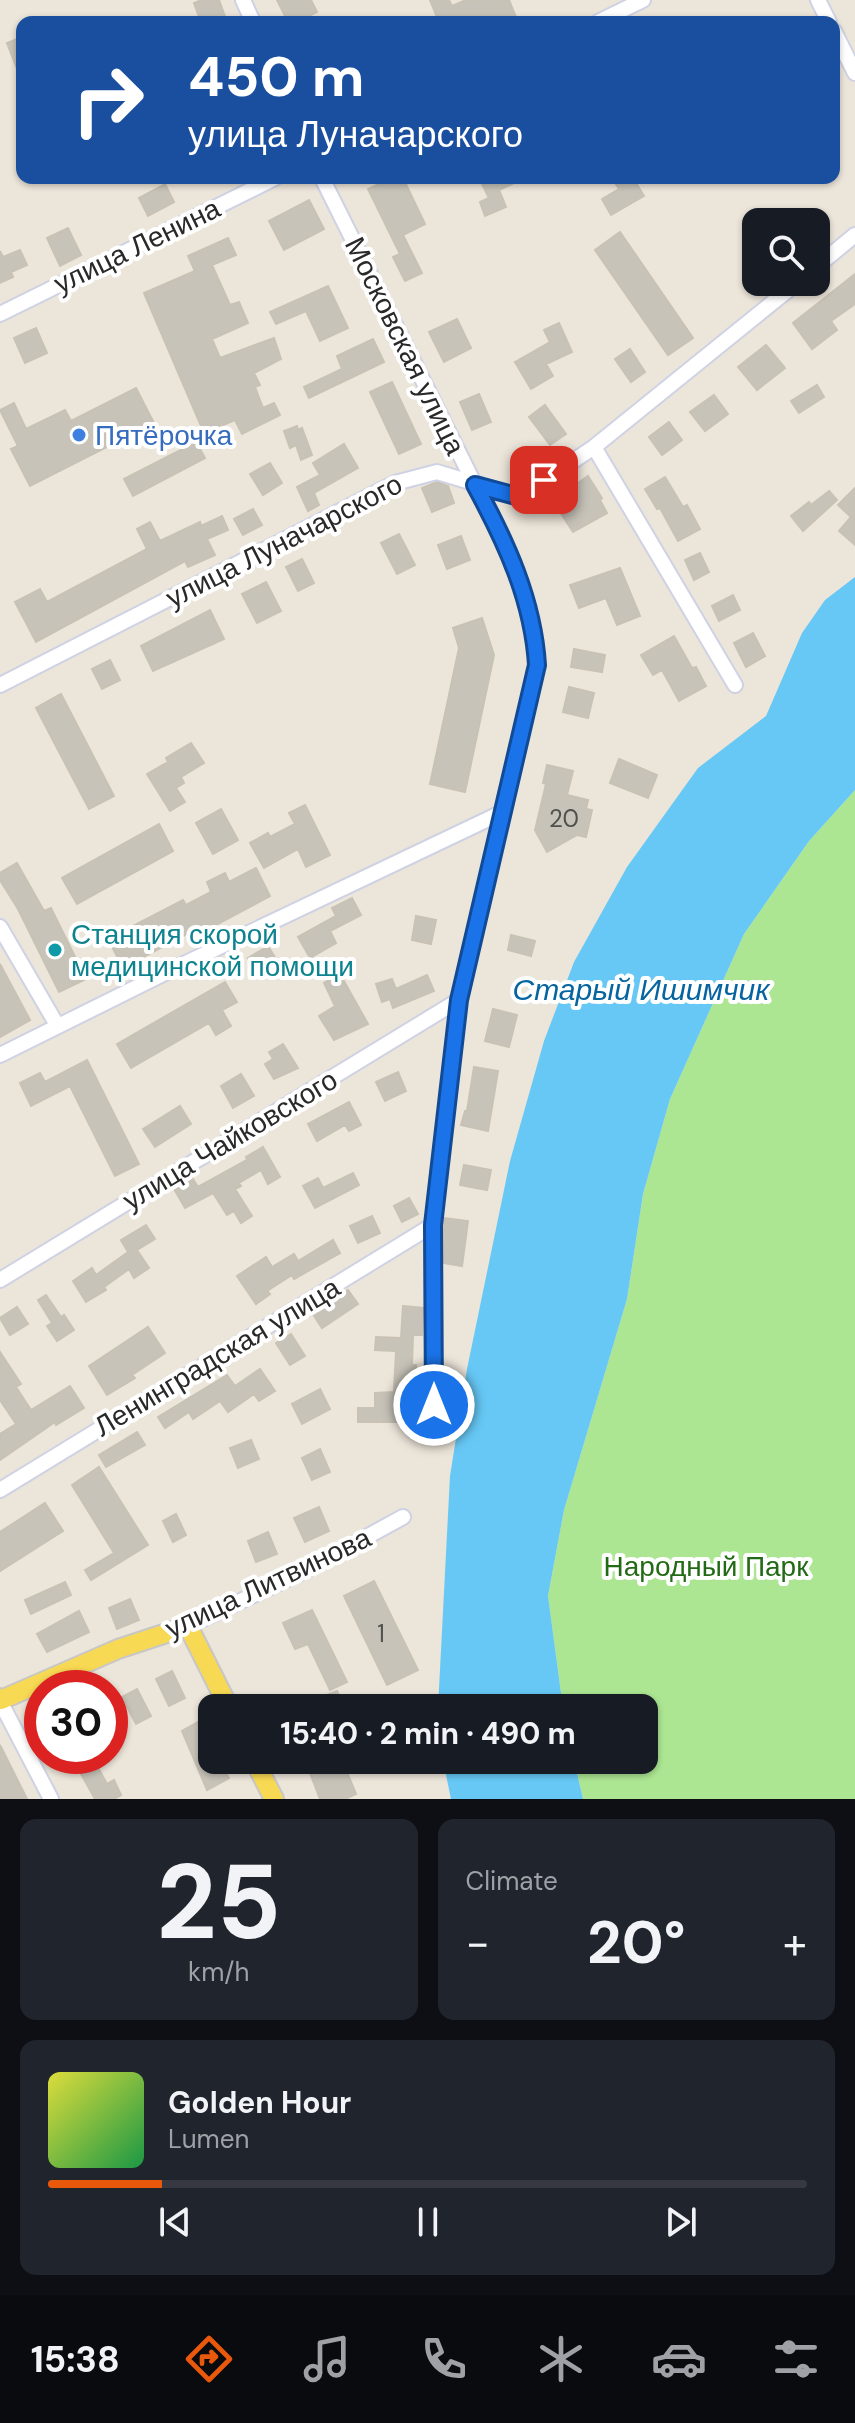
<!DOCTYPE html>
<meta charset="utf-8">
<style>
body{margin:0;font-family:"DM Sans",sans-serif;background:#20242c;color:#f1f3f6;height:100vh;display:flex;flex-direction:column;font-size:30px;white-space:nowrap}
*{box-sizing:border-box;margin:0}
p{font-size:26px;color:#9ea1a6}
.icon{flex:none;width:44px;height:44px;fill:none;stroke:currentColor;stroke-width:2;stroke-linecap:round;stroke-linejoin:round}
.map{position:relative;height:1799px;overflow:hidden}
.panel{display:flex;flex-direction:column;gap:20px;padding:20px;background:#0d0f14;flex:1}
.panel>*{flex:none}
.banner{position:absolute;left:16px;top:16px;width:824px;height:168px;border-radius:16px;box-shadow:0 2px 6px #0004;background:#1a4fa0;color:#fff;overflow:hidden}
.tools{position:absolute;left:742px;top:208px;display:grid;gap:16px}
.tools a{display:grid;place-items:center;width:88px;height:88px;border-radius:16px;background:#171b24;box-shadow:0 2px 6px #0004;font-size:40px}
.speed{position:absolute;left:24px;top:1670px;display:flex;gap:16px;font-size:40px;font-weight:700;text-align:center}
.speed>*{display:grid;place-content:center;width:104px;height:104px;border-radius:50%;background:#171b24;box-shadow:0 2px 6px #0004;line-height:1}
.speed .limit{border:12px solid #d22;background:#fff;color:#111}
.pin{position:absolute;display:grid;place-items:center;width:68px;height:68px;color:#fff;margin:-34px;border-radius:16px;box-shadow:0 4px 12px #0006}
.me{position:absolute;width:88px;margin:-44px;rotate:0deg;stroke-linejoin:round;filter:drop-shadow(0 0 6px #0008)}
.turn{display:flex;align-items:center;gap:28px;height:168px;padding:0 40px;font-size:36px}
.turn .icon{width:104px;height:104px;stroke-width:2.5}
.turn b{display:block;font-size:56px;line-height:68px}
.big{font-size:60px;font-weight:700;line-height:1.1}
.panel .card{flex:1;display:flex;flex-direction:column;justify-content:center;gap:12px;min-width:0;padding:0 28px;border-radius:16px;background:#20242c}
.panel .dial{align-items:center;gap:0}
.dial b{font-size:104px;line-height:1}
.song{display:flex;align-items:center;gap:24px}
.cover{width:96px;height:96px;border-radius:12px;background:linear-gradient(135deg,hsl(60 70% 55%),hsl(140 70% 35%))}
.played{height:8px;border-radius:4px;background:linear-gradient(90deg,#ea580c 15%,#363941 15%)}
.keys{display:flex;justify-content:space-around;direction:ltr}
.heat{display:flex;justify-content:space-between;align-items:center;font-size:44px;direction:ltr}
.panel .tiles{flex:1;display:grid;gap:20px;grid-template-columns:1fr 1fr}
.card:last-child{grid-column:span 2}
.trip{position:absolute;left:198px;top:1694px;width:460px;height:80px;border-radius:16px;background:#171b24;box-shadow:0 2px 6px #0004;font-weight:700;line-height:80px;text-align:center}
.menu{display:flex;height:128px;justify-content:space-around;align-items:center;background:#090b0e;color:#9ea1a6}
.menu .icon{width:56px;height:56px}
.menu .current{color:#ea580c}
.menu b{font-size:36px;color:#f1f3f6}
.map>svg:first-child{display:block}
</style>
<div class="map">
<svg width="855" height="1799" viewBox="0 0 855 1799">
<rect width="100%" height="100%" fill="#ece5da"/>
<path fill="#ace693" d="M 855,790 L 855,1799 L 583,1799 L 574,1760 L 644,1760 L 644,1708 L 563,1708 L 548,1596 L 564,1510 L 627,1299 L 643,1194 L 670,1099 L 744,934 L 809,841 Z"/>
<path fill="#67c8f5" d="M 855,577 L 855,790 L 809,841 L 744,934 L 670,1099 L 643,1194 L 627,1299 L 564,1510 L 548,1596 L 563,1708 L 438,1708 L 450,1476 L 467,1369 L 510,1161 L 544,1041 L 574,962 L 627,867 L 698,768 L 766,716 L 802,633 L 825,600 Z
M 443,1760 L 574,1760 L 583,1799 L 451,1799 Z"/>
<path fill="#c7c3b9" stroke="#c8c2b4" stroke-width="2" d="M 202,0 L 219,0 L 227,22 L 201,22 L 194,3 Z
M 277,0 L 311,0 L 317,12 L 297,22 L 288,22 Z
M 430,0 L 449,0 L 452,6 L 466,0 L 509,0 L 518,22 L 439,22 Z
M 22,37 L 22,79 L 21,79 L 7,43 Z
M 392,178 L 403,178 L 425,224 L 403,235 L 422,273 L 405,281 L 393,257 L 400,254 L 368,189 Z
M 479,178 L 525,178 L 499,190 L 506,207 L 485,216 L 480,202 L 489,198 Z
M 612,178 L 633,178 L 644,196 L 611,215 L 602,199 L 619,189 Z
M 165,184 L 174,202 L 148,216 L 139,198 Z
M 309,200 L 324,229 L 284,250 L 269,221 Z
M 68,228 L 81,255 L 60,266 L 47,238 Z
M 620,232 L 693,338 L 668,355 L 595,250 Z
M 228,238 L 236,255 L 212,265 L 230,305 L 239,302 L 248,323 L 212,339 L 220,358 L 274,338 L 281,359 L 254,373 L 260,385 L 255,387 L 263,408 L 274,403 L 280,415 L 242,434 L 235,420 L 204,433 L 144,293 L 195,271 L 188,256 Z
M 20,250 L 27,265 L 11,272 L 13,277 L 0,283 L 0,251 L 3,257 Z
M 855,274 L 855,304 L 831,321 L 837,330 L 812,349 L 793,323 Z
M 328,286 L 348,328 L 320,341 L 306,311 L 276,324 L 270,312 Z
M 457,319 L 471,348 L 444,362 L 429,332 Z
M 559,323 L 572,352 L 546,364 L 553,376 L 531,389 L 515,362 L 550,342 L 544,330 Z
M 36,328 L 47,353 L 25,363 L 14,338 Z
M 373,339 L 384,362 L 309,398 L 304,387 L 342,369 L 337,356 Z
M 766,345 L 785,368 L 757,390 L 738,367 Z
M 630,349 L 645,372 L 631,382 L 615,359 Z
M 392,382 L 421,444 L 399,454 L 370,392 Z
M 817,385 L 824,397 L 799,413 L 791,401 Z
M 136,388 L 154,423 L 30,486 L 11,449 L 18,446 L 0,410 L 14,403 L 26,429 L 65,410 L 71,421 Z
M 479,394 L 491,422 L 472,430 L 460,402 Z
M 714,395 L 728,414 L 705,431 L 690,412 Z
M 545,405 L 566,434 L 550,445 L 529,417 Z
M 669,422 L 682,440 L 662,455 L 649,437 Z
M 297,426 L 298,430 L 302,428 L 312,455 L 301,460 L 296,445 L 290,448 L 284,431 Z
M 196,442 L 205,458 L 133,496 L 124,479 Z
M 344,444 L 358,468 L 314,493 L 319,505 L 308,511 L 297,487 L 320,475 L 313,463 Z
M 270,463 L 282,483 L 263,495 L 250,474 Z
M 588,476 L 602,498 L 600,500 L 607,513 L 573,532 L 553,501 Z
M 665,477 L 683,507 L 687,505 L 700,529 L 678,541 L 660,508 L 657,509 L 645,489 Z
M 437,482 L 448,486 L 454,503 L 432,512 L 422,488 Z
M 855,488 L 855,545 L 839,531 L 851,517 L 838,505 Z
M 829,491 L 837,500 L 803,531 L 791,516 L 809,502 L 811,505 Z
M 253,509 L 262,525 L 243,535 L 234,519 Z
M 222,516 L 228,530 L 207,539 L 215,555 L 188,567 L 185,561 L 36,642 L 15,602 L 40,589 L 47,602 L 147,549 L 137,529 L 150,522 L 160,541 L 200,522 L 201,526 Z
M 399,534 L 415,565 L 397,574 L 381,543 Z
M 461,536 L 470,560 L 447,569 L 438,545 Z
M 700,553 L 709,572 L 694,580 L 685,560 Z
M 302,559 L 314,583 L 298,591 L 286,567 Z
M 620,568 L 640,616 L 617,625 L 606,598 L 579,608 L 570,585 Z
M 266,582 L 281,611 L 257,623 L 242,594 Z
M 733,595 L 740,610 L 719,621 L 712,606 Z
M 210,610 L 224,639 L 153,671 L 141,646 Z
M 482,618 L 494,655 L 465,792 L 430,784 L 459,648 L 453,628 Z
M 753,633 L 765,656 L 746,667 L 734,643 Z
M 674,636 L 692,668 L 696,667 L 706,686 L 679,701 L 662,670 L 653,675 L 641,655 Z
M 574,649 L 605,655 L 602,672 L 571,667 Z
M 110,660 L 120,680 L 102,689 L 92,669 Z
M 569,687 L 594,693 L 588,718 L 563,712 Z
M 61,694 L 114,796 L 89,809 L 36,708 Z
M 191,743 L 204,763 L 181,777 L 184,783 L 176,788 L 185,802 L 170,811 L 147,774 L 168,762 L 166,758 Z
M 619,759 L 657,775 L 648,798 L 610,783 Z
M 547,765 L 573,771 L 567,795 L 588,800 L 586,809 L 592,810 L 586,837 L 577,835 L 547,852 L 535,830 L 546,784 L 543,783 Z
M 305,805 L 330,855 L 306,867 L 298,849 L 264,868 L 250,843 L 268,833 L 270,837 L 295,824 L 289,813 Z
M 221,809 L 238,840 L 213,854 L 196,823 Z
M 159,824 L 173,851 L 77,904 L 62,878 Z
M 17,863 L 44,911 L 51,908 L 86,979 L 59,992 L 18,909 L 0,880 L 0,873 Z
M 256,868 L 270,896 L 201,933 L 198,928 L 123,968 L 108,939 L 183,900 L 186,905 L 211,892 L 207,882 L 225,873 L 229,882 Z
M 352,898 L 361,915 L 330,931 L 336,943 L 310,958 L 298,937 L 336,916 L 332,908 Z
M 416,916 L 436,920 L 431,944 L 412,940 Z
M 511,935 L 535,941 L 531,956 L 508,950 Z
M 268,946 L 276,959 L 255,971 L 248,958 Z
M 0,964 L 30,1020 L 0,1037 Z
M 340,974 L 368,1024 L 334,1040 L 319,1016 L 335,1006 L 324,983 Z
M 427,975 L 434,991 L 393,1008 L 390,999 L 382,1002 L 376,984 L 392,979 L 396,989 Z
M 225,982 L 237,1002 L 222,1010 L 231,1026 L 216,1035 L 209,1023 L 131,1068 L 117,1044 Z
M 493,1009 L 517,1015 L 509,1047 L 485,1041 Z
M 283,1044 L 298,1068 L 274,1079 L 265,1064 L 273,1059 L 269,1052 Z
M 87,1060 L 139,1164 L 115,1176 L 70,1086 L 31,1106 L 20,1083 L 40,1073 L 45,1082 Z
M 474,1067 L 498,1071 L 488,1131 L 461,1125 L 465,1111 L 467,1111 Z
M 398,1072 L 406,1091 L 385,1101 L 376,1082 Z
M 241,1074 L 254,1096 L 233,1108 L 221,1086 Z
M 349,1102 L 361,1125 L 349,1131 L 345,1125 L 317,1141 L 308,1124 Z
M 180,1106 L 191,1124 L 155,1147 L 143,1129 Z
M 263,1147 L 280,1177 L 268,1184 L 261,1170 L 239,1183 L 241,1186 L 235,1189 L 252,1216 L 241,1223 L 234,1211 L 227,1215 L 213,1193 L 185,1208 L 174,1189 L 193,1179 L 198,1187 L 247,1160 L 246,1157 Z
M 464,1165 L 491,1170 L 487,1190 L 460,1185 Z
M 353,1173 L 359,1185 L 315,1208 L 303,1186 L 318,1178 L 323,1188 Z
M 409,1198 L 418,1214 L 402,1222 L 394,1206 Z
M 372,1216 L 380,1233 L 358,1243 L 350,1226 Z
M 444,1218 L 468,1221 L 462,1266 L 443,1263 Z
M 146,1225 L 155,1239 L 137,1250 L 149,1268 L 134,1278 L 129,1269 L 104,1287 L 106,1290 L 86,1302 L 73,1281 L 92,1268 L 96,1275 L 128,1252 L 121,1240 Z
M 333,1240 L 340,1253 L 294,1279 L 292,1275 L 267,1291 L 270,1294 L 256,1304 L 237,1276 L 266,1257 L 272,1267 L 294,1254 L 298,1261 Z
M 348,1290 L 358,1304 L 322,1328 L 311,1311 L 322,1305 L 324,1308 Z
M 46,1295 L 61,1317 L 64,1315 L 74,1330 L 57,1341 L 47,1326 L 52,1323 L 38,1300 Z
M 403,1306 L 423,1308 L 422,1335 L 413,1335 L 412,1365 L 416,1365 L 415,1385 L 405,1385 L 406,1408 L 410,1408 L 410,1422 L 358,1422 L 358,1408 L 375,1408 L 375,1393 L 394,1392 L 396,1351 L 375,1350 L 376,1337 L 401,1338 Z
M 17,1307 L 28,1324 L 10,1335 L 0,1318 Z
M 148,1327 L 165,1353 L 132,1375 L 135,1378 L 107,1395 L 89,1366 Z
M 291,1334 L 305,1356 L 290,1365 L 276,1343 Z
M 0,1352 L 21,1384 L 16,1387 L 31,1410 L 70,1386 L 84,1408 L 56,1425 L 55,1422 L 0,1460 L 0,1434 L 16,1424 L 0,1400 Z
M 260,1369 L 275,1391 L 259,1401 L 254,1394 L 228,1412 L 220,1401 L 193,1419 L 189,1412 L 165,1428 L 158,1417 L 227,1375 L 235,1386 Z
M 320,1389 L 330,1409 L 302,1424 L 292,1404 Z
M 137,1432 L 145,1445 L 106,1467 L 99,1455 Z
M 251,1440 L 259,1459 L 238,1468 L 230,1448 Z
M 320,1449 L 330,1472 L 312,1480 L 302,1458 Z
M 99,1467 L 148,1545 L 91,1580 L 85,1570 L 114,1553 L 72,1485 Z
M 45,1503 L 63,1531 L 0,1571 L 0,1532 Z
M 319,1507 L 329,1531 L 305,1542 L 294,1518 Z
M 176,1514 L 186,1535 L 173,1542 L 163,1521 Z
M 268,1532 L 277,1554 L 256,1562 L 248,1541 Z
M 374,1581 L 418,1670 L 387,1685 L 344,1596 Z
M 65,1582 L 71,1595 L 31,1614 L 25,1600 Z
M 130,1599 L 139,1620 L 117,1629 L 109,1608 Z
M 312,1610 L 347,1682 L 330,1690 L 308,1644 L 295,1649 L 283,1623 Z
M 79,1611 L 89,1632 L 47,1652 L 37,1634 Z
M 172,1671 L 185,1698 L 169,1706 L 156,1679 Z
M 137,1689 L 151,1716 L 136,1724 L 122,1697 Z
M 337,1691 L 344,1708 L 296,1708 L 295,1707 Z
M 200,1721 L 211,1743 L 212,1760 L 219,1760 L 229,1778 L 207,1790 L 182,1731 Z
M 0,1745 L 27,1799 L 0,1799 Z
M 71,1756 L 110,1756 L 96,1764 L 107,1784 L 114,1780 L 121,1795 L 114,1799 L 95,1799 Z
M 305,1760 L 342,1760 L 356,1794 L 345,1799 L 320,1799 Z"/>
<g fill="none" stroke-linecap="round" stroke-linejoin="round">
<defs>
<path id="minor" d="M 243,0 L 253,22
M 818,0 L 829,22
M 598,22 L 643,0
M 834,31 L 855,73
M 322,178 L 475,485 C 506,542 533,600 537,665 L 459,1000 L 433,1225 L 434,1405
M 816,267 L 855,235
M 0,314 L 275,178
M 594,447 L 735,685
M 0,685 L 395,483 L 437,472 L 520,497 L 594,447 L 798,282
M 0,927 L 57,1025
M 0,1055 L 167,972 L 503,812
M 0,1280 L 459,1000
M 0,1490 L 433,1225
M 188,1626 L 306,1570 L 403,1517
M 0,1701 L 51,1799"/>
<path id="major" d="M 0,1698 L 1,1700 L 118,1649 L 188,1626 L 229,1708
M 254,1760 L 274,1799"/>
</defs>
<use href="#minor" stroke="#cfd2e3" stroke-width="18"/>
<use href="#major" stroke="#c7c7c7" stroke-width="22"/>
<use href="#minor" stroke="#fff" stroke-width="14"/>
<use href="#major" stroke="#f8d954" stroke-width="18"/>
</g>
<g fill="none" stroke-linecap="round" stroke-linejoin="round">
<defs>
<path id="route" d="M 434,1405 L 433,1225 L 459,1000 L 537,665 C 533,600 506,542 475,485 L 520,497 L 544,480"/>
</defs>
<use href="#route" stroke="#114b97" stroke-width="20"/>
<use href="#route" stroke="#1a73e8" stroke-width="14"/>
</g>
<circle fill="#3f7fe0" stroke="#fff" stroke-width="3" cx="79" cy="435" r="8"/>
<circle fill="#0f9aa8" stroke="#fff" stroke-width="3" cx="55" cy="950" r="8"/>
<g text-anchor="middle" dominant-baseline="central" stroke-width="8" stroke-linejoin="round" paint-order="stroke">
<g font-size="24" fill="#50504d">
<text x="564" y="818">20</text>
<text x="381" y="1633">1</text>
</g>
<g font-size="28" fill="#292929" stroke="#fff">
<text transform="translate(137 246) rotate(-26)">улица Ленина</text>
<text transform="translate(405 346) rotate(64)">Московская улица</text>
<text transform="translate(284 541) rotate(-27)">улица Луначарского</text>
<text transform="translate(230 1140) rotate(-31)">улица Чайковского</text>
<text transform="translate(217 1357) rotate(-31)">Ленинградская улица</text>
<text transform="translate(268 1583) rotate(-25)">улица Литвинова</text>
</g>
<g font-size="28" fill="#366cbe" stroke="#fff" text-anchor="start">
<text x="95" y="435">Пятёрочка</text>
</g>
<g font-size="28" fill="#0d838f" stroke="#fff" text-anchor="start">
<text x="71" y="934">Станция скорой<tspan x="71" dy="32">медицинской помощи</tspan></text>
</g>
<g font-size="28" fill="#236a16" stroke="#fff">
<text x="706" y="1566">Народный Парк</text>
</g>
<g font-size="30" font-style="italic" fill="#0664a0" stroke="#fff">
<text x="641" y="989">Старый Ишимчик</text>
</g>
</g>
</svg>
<div class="tools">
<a><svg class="icon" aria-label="search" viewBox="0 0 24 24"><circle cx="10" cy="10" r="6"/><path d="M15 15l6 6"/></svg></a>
</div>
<div class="speed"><div class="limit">30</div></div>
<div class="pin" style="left:544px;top:480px;background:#d93025"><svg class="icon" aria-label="arrive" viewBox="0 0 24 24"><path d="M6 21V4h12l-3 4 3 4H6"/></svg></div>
<svg class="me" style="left:434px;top:1405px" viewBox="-20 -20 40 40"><circle r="17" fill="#1a73e8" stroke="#fff" stroke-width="3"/><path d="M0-11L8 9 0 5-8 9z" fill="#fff"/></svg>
<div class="trip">15:40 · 2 min · 490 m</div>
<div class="banner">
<div class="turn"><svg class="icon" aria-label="right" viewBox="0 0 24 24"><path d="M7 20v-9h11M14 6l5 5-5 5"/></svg><div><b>450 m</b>улица Луначарского</div></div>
</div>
</div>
<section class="panel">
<div class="tiles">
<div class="card dial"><b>25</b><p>km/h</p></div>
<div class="card"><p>Climate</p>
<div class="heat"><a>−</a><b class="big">20°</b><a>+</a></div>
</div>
<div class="card">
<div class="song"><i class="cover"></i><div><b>Golden Hour</b><p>Lumen</p></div></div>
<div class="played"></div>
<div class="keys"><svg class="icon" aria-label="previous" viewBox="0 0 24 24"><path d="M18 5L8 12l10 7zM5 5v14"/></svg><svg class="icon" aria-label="pause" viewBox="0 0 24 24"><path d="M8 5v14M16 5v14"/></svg><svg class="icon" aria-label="next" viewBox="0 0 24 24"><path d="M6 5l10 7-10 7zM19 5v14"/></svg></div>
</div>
</div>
</section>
<nav class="menu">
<b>15:38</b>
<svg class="icon current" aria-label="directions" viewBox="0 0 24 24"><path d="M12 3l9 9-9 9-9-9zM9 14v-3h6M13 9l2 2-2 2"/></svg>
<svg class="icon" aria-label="music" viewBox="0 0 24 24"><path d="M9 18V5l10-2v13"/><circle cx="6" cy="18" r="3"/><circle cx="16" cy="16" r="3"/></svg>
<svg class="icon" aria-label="phone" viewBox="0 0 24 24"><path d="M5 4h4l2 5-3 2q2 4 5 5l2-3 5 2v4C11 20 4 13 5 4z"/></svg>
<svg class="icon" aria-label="climate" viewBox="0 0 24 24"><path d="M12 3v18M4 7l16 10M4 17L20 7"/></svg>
<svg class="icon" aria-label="car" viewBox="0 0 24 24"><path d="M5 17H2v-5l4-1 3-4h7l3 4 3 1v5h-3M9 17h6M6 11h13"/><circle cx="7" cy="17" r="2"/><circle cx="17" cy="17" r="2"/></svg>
<svg class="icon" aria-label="filters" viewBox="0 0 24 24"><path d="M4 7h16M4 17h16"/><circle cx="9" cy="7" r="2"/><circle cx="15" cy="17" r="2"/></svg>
</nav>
